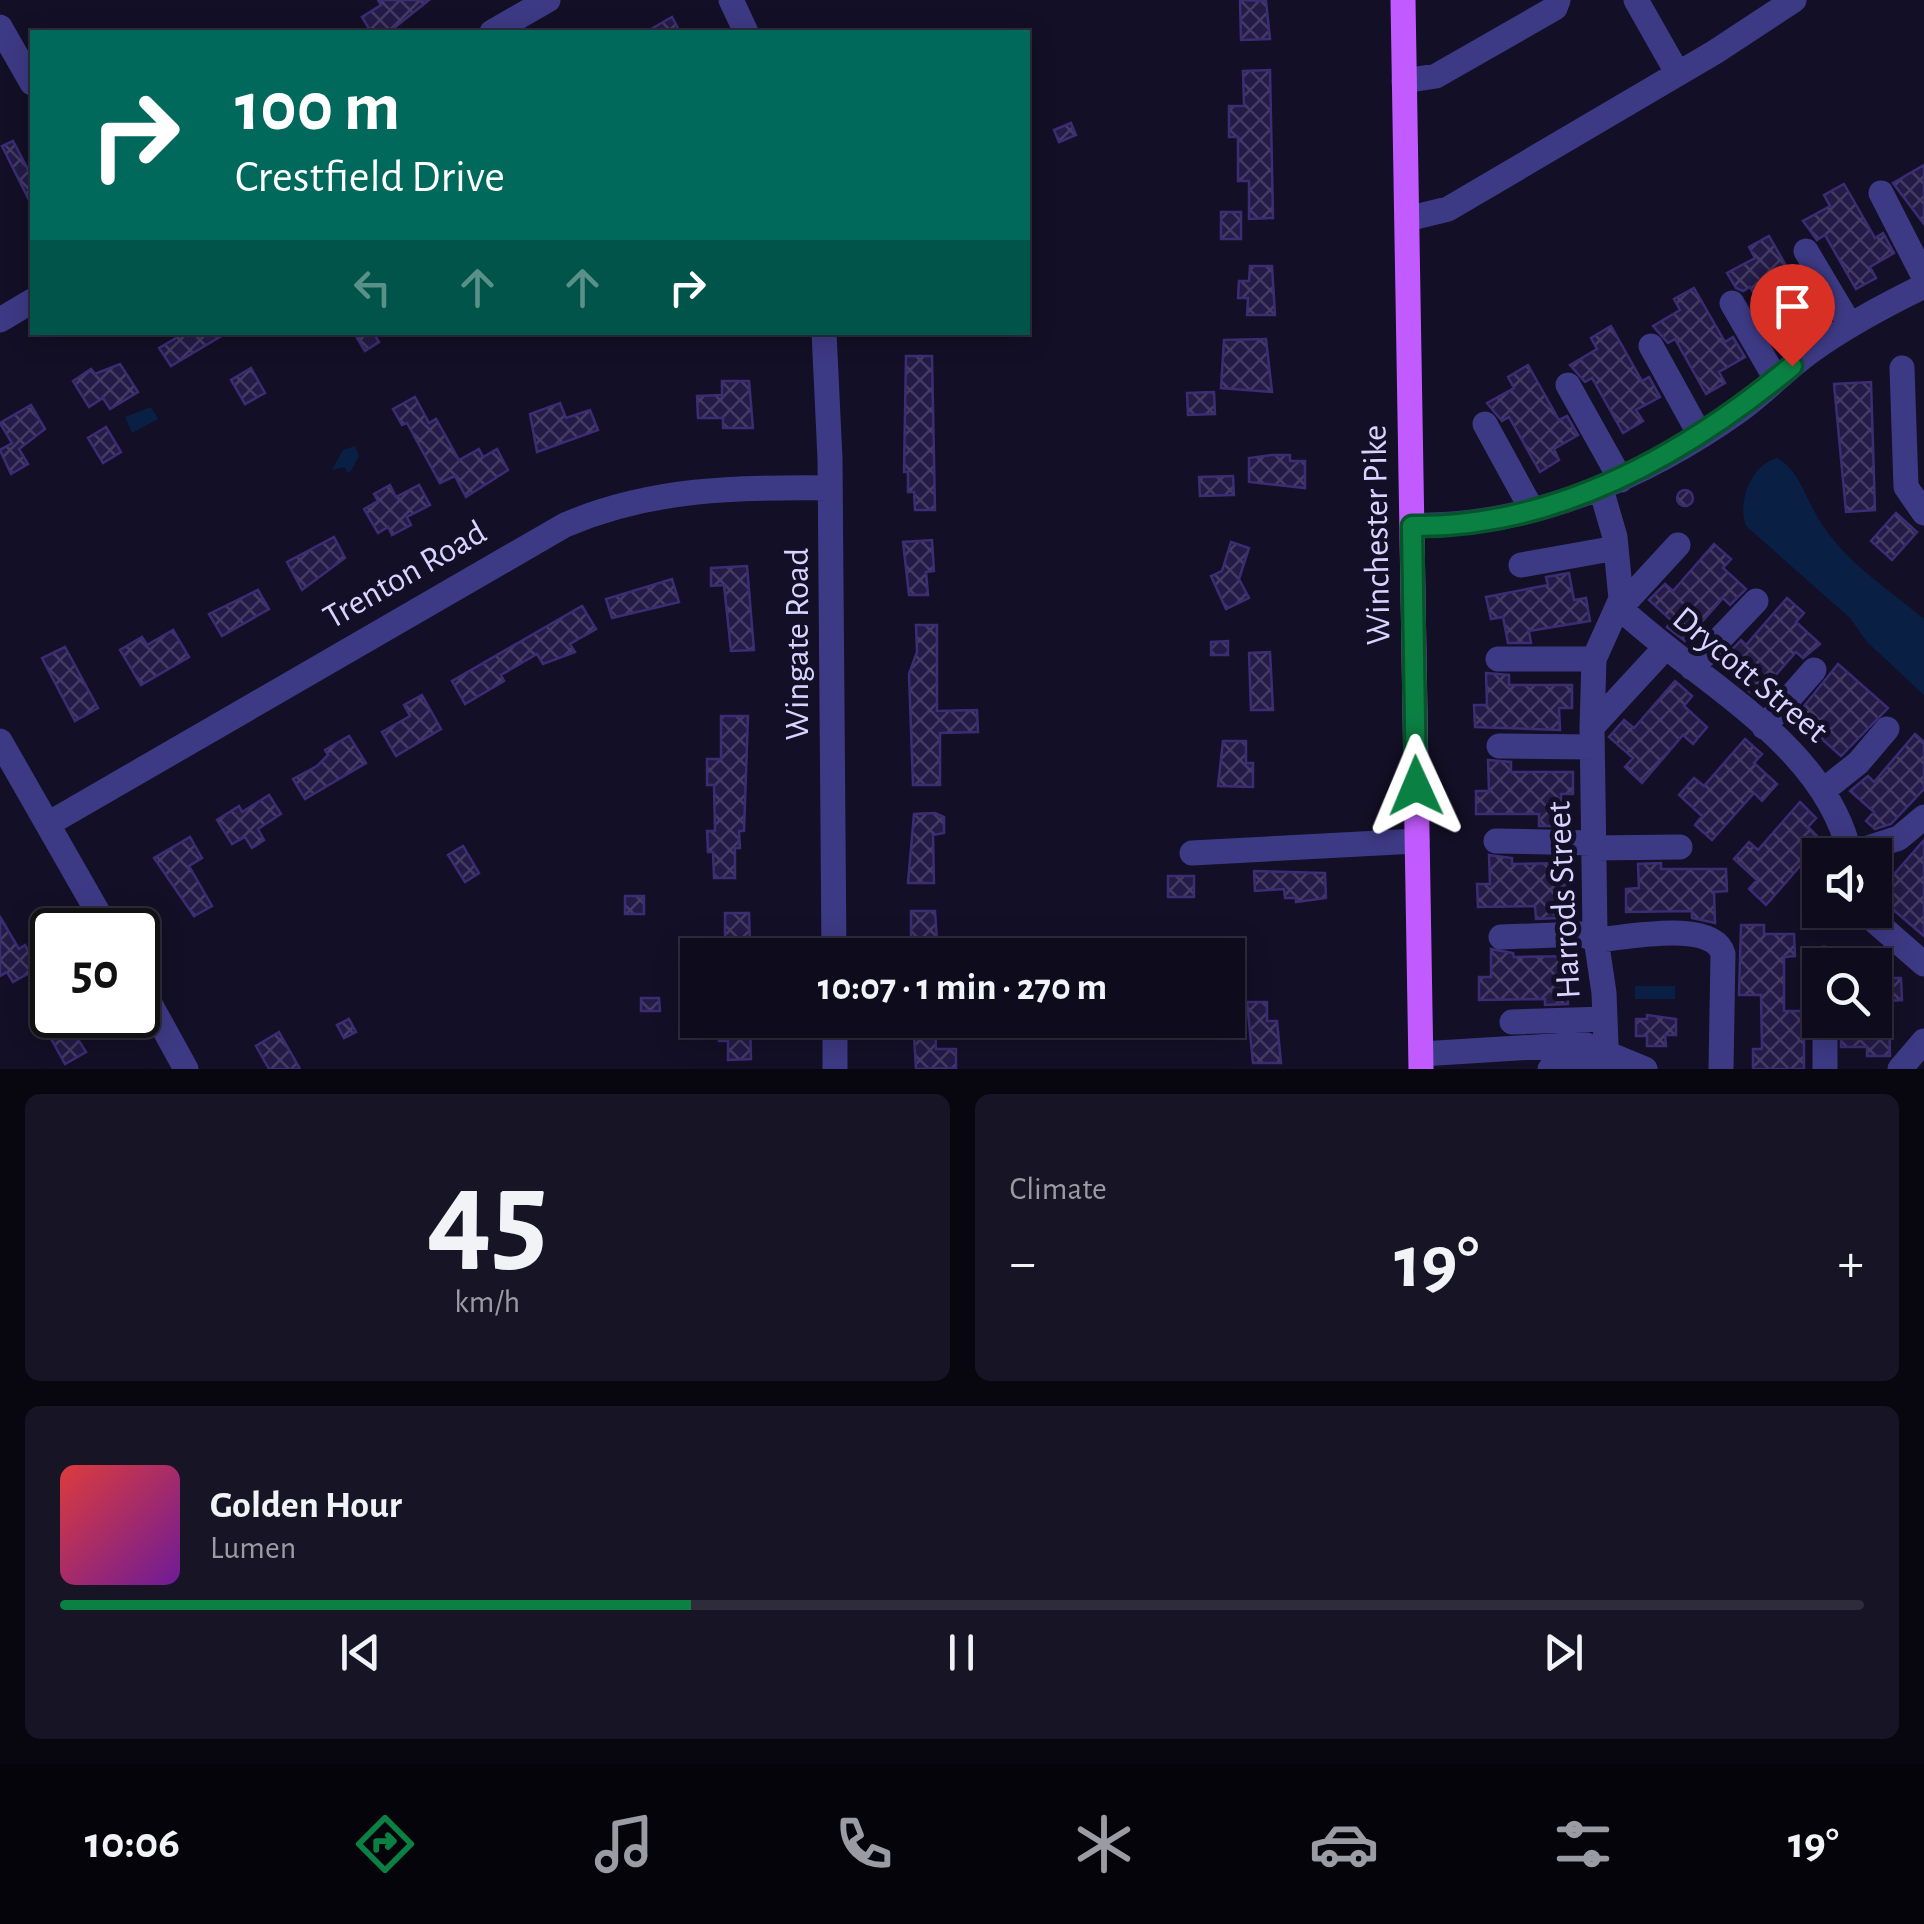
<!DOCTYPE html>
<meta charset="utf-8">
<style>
body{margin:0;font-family:"Alegreya Sans",sans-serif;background:#171425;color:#f1f3f6;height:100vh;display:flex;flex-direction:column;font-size:38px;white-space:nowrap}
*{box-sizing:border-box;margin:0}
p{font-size:32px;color:#9b9ba3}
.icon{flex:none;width:55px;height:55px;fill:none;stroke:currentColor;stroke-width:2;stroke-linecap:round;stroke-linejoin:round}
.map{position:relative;height:1069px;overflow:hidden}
.sheet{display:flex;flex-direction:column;gap:25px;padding:25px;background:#08060f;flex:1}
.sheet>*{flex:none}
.banner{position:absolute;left:30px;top:30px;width:1000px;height:305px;border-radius:0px;box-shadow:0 5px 25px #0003,0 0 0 2px #2e2b3b;background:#00695c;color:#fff;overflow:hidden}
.tools{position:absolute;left:1802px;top:838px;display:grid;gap:20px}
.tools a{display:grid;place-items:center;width:90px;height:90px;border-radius:0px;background:#0e0b1c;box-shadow:0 5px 25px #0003,0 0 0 2px #2e2b3b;font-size:50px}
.speed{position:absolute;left:30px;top:908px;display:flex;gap:20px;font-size:50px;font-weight:700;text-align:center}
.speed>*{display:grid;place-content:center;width:130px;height:130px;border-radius:50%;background:#0e0b1c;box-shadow:0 5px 25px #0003,0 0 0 2px #2e2b3b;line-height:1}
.speed .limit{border:5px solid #111;border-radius:15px;background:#fff;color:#111}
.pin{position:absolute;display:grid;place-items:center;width:85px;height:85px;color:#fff;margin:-102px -42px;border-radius:50% 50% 50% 0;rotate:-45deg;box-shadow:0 0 10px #0007}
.pin .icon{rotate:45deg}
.me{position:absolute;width:110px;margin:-55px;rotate:359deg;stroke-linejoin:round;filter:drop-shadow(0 0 8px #0008)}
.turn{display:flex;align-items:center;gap:35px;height:210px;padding:0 40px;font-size:45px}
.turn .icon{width:130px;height:130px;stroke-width:2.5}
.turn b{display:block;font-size:70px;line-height:85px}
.lanes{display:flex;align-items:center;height:95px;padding:0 40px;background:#0003;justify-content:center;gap:50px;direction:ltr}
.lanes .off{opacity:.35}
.big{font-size:75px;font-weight:700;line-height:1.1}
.sheet .tile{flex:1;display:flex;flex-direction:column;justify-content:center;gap:15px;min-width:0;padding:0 35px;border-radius:15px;background:#171425}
.sheet .dial{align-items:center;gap:0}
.dial b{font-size:130px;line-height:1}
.song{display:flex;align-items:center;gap:30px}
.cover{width:120px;height:120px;border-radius:15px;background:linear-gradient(135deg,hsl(0 70% 55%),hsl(280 70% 35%))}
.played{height:10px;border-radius:5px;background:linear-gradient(90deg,#0b8043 35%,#2e2b3b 35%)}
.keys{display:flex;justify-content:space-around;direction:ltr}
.heat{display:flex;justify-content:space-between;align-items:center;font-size:55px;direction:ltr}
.sheet .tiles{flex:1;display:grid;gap:25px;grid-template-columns:1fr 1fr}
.tile:last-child{grid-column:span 2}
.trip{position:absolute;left:680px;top:938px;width:565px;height:100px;border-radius:0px;background:#0e0b1c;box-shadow:0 5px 25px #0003,0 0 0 2px #2e2b3b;font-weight:700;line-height:100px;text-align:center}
.tab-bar{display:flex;height:160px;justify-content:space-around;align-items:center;background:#06040b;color:#9b9ba3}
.tab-bar .icon{width:70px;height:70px}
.tab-bar .current{color:#0b8043}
.tab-bar b{font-size:45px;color:#f1f3f6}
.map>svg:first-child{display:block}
</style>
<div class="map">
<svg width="1924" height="1069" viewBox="0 0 1924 1069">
<defs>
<pattern id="building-cross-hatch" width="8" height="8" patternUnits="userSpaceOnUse" patternTransform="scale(2.5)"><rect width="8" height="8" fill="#241b47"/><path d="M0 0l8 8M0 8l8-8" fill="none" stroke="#433b63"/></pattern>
</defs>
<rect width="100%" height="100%" fill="#130f26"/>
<path fill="#0a1f44" d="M 151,407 L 158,419 L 132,433 L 125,417 Z
M 355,446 L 359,456 L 351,471 L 347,473 L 345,467 L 332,470 L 343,450 Z
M 1777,458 C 1798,469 1805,496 1817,516 C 1843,561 1885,586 1924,619 L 1924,695 L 1867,642 L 1850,618 L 1746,526 C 1737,502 1751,465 1777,458 Z
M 1635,986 L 1675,986 L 1675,999 L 1635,999 Z"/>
<path fill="url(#building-cross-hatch)" stroke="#3b2d73" stroke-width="2.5" d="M 378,0 L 429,0 L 389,32 L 371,32 L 362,17 L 381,5 Z
M 1240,0 L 1266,1 L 1270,39 L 1241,40 Z
M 672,17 L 680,32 L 646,32 Z
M 1270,70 L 1273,218 L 1249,219 L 1249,181 L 1238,181 L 1238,137 L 1229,137 L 1229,106 L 1244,106 L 1243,71 Z
M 1071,123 L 1076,135 L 1059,142 L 1054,130 Z
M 13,141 L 32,177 L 32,206 L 2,146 Z
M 1924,165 L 1924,224 L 1893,183 Z
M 1844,184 L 1875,238 L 1883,233 L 1894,253 L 1870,267 L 1876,278 L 1856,289 L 1825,235 L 1817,240 L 1803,221 L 1830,206 L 1824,195 Z
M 1221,212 L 1241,212 L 1241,239 L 1221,239 Z
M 1769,236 L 1800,290 L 1808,286 L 1819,305 L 1794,320 L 1801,330 L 1781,342 L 1750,287 L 1743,291 L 1736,288 L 1727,273 L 1755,258 L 1749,247 Z
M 1250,266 L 1272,266 L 1275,315 L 1247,315 L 1248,298 L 1238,298 L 1239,281 L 1249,281 Z
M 1694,288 L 1725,342 L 1733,337 L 1745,357 L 1719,372 L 1725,383 L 1706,394 L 1675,339 L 1668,343 L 1653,326 L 1680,310 L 1674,299 Z
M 1611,326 L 1642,381 L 1649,377 L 1660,397 L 1636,410 L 1643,421 L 1623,433 L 1592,378 L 1585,382 L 1570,365 L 1597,349 L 1591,338 Z
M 172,332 L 228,332 L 171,366 L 159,348 L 176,338 Z
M 365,332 L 373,332 L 379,342 L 365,351 L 357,338 Z
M 1266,339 L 1272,392 L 1221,388 L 1224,340 Z
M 906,356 L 932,356 L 935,510 L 915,510 L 914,492 L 908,492 L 908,472 L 904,472 Z
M 120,364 L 138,392 L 110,409 L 103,398 L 89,407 L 73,381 L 91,369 L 95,374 Z
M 1528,365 L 1559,420 L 1567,416 L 1578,435 L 1554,449 L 1559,460 L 1540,472 L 1509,417 L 1502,421 L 1487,403 L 1514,388 L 1508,377 Z
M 251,368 L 265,393 L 245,404 L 231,380 Z
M 722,381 L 749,381 L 753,428 L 723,428 L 723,418 L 698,418 L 697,396 L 722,395 Z
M 1871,382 L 1875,510 L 1846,512 L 1834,384 Z
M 1214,392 L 1215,414 L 1188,415 L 1187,393 Z
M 415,397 L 429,423 L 436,419 L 459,460 L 479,449 L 483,457 L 497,449 L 508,470 L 466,497 L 455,476 L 440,483 L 407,423 L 402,425 L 393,409 Z
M 560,403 L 566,418 L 590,410 L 598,430 L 537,452 L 530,414 Z
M 31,405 L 45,429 L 19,449 L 28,464 L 11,474 L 0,450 L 12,443 L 0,423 Z
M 106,427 L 121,452 L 103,463 L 88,438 Z
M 1272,455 L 1290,455 L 1290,461 L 1305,461 L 1305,488 L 1249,482 L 1249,458 Z
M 1233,476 L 1234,495 L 1200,496 L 1199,477 Z
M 390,485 L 396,497 L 419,485 L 430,505 L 407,517 L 411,525 L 392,535 L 388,527 L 378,533 L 364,509 L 378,501 L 374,494 Z
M1677 498a8 8 0 1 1 16 0a8 8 0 1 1-16 0Z
M 1896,513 L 1917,532 L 1892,560 L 1871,541 Z
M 334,537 L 345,558 L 302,590 L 287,562 Z
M 932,540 L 934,571 L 926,572 L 928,595 L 909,595 L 903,542 Z
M 1231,542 L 1249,548 L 1239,579 L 1249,598 L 1226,609 L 1211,576 L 1222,571 Z
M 1714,544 L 1731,559 L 1723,568 L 1746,589 L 1730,605 L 1723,598 L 1685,641 L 1667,627 L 1672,621 L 1649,600 L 1665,584 L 1673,591 Z
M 747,566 L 754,650 L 731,651 L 724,585 L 711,586 L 711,568 Z
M 1569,573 L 1574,600 L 1586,598 L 1590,621 L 1529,631 L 1531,643 L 1508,643 L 1503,617 L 1491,619 L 1486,597 L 1548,585 L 1546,577 Z
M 672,579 L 679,602 L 612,618 L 606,599 Z
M 258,590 L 269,609 L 222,636 L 209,614 Z
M 1787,598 L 1804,613 L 1796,622 L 1820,644 L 1803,658 L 1796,652 L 1756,697 L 1739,683 L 1745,675 L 1725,657 L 1741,640 L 1746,645 Z
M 582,606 L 596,629 L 570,644 L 575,652 L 543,664 L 537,654 L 501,675 L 504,681 L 465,704 L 452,681 Z
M 916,625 L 937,625 L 937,711 L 977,710 L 978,732 L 940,733 L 940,785 L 913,785 L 909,674 L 917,652 Z
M 173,630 L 189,657 L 141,685 L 120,650 L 142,637 L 147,645 Z
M 1228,641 L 1228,655 L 1211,655 L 1211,642 Z
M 65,647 L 98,708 L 75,721 L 42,658 Z
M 1270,652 L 1273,710 L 1251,710 L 1249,653 Z
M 1838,664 L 1888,708 L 1841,756 L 1796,716 Z
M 1486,673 L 1509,675 L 1509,685 L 1572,685 L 1572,708 L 1559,708 L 1560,730 L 1475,727 L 1474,705 L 1487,705 Z
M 1675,681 L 1692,696 L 1684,706 L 1707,727 L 1693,744 L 1683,735 L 1642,783 L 1625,767 L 1633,758 L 1609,737 L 1624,720 L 1634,728 Z
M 422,695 L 441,729 L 396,756 L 382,732 L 410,716 L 404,705 Z
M 721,716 L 748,716 L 744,831 L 739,831 L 740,848 L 735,848 L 735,878 L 714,878 L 713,852 L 708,852 L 707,831 L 715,831 L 714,785 L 707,785 L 707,759 L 721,759 Z
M 1915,734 L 1924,742 L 1924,789 L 1891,824 L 1875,829 L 1866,821 L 1874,812 L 1850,791 L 1868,776 L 1874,782 Z
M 349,736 L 366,763 L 305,799 L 293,779 L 317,766 L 328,755 L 325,750 Z
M 1745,739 L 1762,754 L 1754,763 L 1777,784 L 1762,801 L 1754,793 L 1712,840 L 1695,825 L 1702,816 L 1679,795 L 1694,778 L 1704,786 Z
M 1223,741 L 1246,741 L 1246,763 L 1253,763 L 1253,787 L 1218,786 Z
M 1488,760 L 1511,762 L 1511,772 L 1573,772 L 1573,794 L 1561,794 L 1561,826 L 1539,826 L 1539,814 L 1476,814 L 1476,791 L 1489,791 Z
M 269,795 L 281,814 L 258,829 L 264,840 L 252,848 L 245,837 L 232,844 L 217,820 L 239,806 L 242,812 Z
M 1800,802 L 1816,818 L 1808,827 L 1831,850 L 1820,855 L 1817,866 L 1808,857 L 1766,905 L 1749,889 L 1757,880 L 1734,859 L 1749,842 L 1758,850 Z
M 935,813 L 944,817 L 944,833 L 933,835 L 934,883 L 908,883 L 914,814 Z
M 190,837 L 202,858 L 189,866 L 212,906 L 194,916 L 154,858 Z
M 1924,840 L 1924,936 L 1876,895 Z
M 463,846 L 479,873 L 465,882 L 448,855 Z
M 1489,855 L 1512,858 L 1512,864 L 1570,863 L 1571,886 L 1558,886 L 1559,918 L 1536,919 L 1535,906 L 1478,907 L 1477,884 L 1490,884 Z
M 1661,863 L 1661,869 L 1726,869 L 1727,891 L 1714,892 L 1715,923 L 1692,918 L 1692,911 L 1626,912 L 1626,889 L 1639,888 L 1638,864 Z
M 1254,871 L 1325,873 L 1326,898 L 1296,902 L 1296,898 L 1285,898 L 1284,889 L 1255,891 Z
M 1168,876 L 1194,876 L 1194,897 L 1168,897 Z
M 625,896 L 644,896 L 644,914 L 625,914 Z
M 911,911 L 935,911 L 938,955 L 911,955 Z
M 725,913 L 749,913 L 750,942 L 725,943 Z
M 0,917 L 19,949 L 25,945 L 38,968 L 13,982 L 7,972 L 0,976 Z
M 1741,925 L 1764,925 L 1764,934 L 1794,934 L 1795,956 L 1784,957 L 1784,1011 L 1812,1011 L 1809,1034 L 1804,1034 L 1804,1069 L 1753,1069 L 1753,1049 L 1762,1049 L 1761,995 L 1739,995 Z
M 1491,949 L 1513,953 L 1514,957 L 1579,956 L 1580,979 L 1567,979 L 1568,1004 L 1545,1005 L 1545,999 L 1479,1000 L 1479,977 L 1491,977 Z
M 1875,978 L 1901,978 L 1902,1000 L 1889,1001 L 1890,1056 L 1867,1056 L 1867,1047 L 1841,1047 L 1841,1024 L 1875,1020 Z
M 52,995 L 52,1015 L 63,1015 L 86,1052 L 65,1064 L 33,1006 Z
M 641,998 L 659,998 L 660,1011 L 641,1011 Z
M 1247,1002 L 1267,1002 L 1267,1021 L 1277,1021 L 1281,1063 L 1253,1063 Z
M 1647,1015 L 1676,1019 L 1676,1035 L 1665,1035 L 1666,1046 L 1647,1046 L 1647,1036 L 1636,1036 L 1636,1019 L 1647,1019 Z
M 349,1019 L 356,1032 L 344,1038 L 337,1025 Z
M 719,1020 L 750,1020 L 751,1059 L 728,1060 L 728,1041 L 719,1041 Z
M 913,1020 L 935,1020 L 936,1049 L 956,1049 L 956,1068 L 916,1069 Z
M 279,1032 L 300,1069 L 269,1069 L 256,1046 Z"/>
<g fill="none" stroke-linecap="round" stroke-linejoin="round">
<path stroke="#3d3a85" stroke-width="25" d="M 731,0 L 746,32
M 1636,0 L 1678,74
M 0,27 L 32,83
M 492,32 L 548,0
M 1404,81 L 1436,76 L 1555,8 L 1558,0
M 1881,193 L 1924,277
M 1407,219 L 1448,209 L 1715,52 L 1794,0
M 1806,251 L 1850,325
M 1732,303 L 1776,379
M 0,320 L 32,301
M 824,332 L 830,459 L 834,955
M 1651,346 L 1700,435
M 1902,368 L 1906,487 L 1924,513
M 1568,385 L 1621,480
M 1485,424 L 1531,508
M 1412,525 C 1529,528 1646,477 1740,410 C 1765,392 1786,369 1811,351 C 1847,325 1885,305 1924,286
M 1678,545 L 1620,608 C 1697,681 1826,744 1850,855
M 1521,565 L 1616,548
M 1498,659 L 1594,659
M 1692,668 L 1756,601
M 1592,727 L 1594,659 L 1621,599 L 1615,537 L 1601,489
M 1764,727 L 1814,670
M 0,741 L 108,930
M 1499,746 L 1592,747
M 1824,790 L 1858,763 L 1887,729
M 48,824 L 565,525 C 651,488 737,487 830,488
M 1496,841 L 1593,843
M 1593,848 L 1680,847
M 1192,853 L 1417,841
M 1850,854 L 1899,838 L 1924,817
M 1862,910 L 1924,964
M 1501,937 L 1581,934 L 1596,940 C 1626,938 1713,919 1723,954 L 1721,1069
M 1824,958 L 1824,965
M 138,982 L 186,1069
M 835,1020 L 835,1069
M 1825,1020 L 1825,1069
M 1512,1022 L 1605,1019
M 1421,1054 L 1584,1044 L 1645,1069
M 1550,1069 L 1585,1067 L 1607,1053
M 1607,1069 L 1604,993 L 1595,932 L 1592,727 L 1664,649
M 1900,1069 L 1924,1041"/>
<path stroke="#c25bff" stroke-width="25" d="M 1403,0 L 1421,1069"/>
</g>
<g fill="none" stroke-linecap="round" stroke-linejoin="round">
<defs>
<path id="route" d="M 1416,786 L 1412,526 C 1556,528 1685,455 1792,366"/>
</defs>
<use href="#route" stroke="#07532c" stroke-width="25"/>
<use href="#route" stroke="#0b8043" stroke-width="18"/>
</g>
<g text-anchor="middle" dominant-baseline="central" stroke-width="10" stroke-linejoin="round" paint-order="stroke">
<g font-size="35" fill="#d9d4ff" stroke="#130f26">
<text transform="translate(1377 535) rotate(-91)">Winchester Pike</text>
<text transform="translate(405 575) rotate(-30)">Trenton Road</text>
<text transform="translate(797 644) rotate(-90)">Wingate Road</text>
<text transform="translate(1750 675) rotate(40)">Drycott Street</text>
<text transform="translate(1564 900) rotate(-93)">Harrods Street</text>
</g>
</g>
</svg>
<div class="tools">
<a><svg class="icon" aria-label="sound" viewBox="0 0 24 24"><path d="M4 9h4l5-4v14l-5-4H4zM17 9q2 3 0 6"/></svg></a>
<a><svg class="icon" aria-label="search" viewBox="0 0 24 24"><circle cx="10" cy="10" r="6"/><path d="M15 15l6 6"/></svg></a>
</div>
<div class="speed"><div class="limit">50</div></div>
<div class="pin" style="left:1792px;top:366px;background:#d93025"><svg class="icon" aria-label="arrive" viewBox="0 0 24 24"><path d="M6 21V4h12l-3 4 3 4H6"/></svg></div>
<svg class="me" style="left:1416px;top:786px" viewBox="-20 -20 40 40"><path d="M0-17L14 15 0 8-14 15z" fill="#0b8043" stroke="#fff" stroke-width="4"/></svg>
<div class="trip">10:07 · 1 min · 270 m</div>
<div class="banner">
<div class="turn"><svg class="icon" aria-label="right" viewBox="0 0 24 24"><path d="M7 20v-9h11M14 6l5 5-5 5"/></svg><div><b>100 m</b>Crestfield Drive</div></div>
<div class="lanes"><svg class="icon off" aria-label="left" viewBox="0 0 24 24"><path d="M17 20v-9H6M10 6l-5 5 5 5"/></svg><svg class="icon off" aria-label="ahead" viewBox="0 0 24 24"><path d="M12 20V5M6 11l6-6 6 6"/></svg><svg class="icon off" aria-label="ahead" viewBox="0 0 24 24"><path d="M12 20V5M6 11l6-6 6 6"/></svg><svg class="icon" aria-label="right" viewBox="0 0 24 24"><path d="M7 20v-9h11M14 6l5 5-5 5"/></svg></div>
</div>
</div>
<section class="sheet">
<div class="tiles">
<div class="tile dial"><b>45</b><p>km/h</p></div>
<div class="tile"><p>Climate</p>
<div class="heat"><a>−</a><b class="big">19°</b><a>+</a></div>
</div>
<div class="tile">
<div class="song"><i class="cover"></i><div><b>Golden Hour</b><p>Lumen</p></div></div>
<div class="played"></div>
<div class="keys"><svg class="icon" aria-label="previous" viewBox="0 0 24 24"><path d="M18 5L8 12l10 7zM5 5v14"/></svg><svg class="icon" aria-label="pause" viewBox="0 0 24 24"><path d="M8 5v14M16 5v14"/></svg><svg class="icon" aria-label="next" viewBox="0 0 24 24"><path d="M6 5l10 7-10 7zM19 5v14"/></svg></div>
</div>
</div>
</section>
<nav class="tab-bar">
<b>10:06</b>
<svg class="icon current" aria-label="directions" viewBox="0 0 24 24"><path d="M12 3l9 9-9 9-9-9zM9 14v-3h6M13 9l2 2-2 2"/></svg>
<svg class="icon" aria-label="music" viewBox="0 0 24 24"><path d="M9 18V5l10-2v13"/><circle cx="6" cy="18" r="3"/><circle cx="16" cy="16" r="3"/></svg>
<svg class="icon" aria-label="phone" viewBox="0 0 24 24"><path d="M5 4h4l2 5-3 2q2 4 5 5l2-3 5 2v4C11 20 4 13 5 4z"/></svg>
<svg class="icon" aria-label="climate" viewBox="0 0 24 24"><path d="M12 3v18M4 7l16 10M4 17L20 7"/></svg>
<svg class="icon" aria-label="car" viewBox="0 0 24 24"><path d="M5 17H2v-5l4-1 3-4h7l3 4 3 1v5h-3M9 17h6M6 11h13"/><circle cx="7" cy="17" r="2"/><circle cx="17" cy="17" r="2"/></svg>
<svg class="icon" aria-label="filters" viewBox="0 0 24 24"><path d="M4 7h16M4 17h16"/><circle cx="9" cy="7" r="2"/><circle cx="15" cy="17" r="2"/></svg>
<b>19°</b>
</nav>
